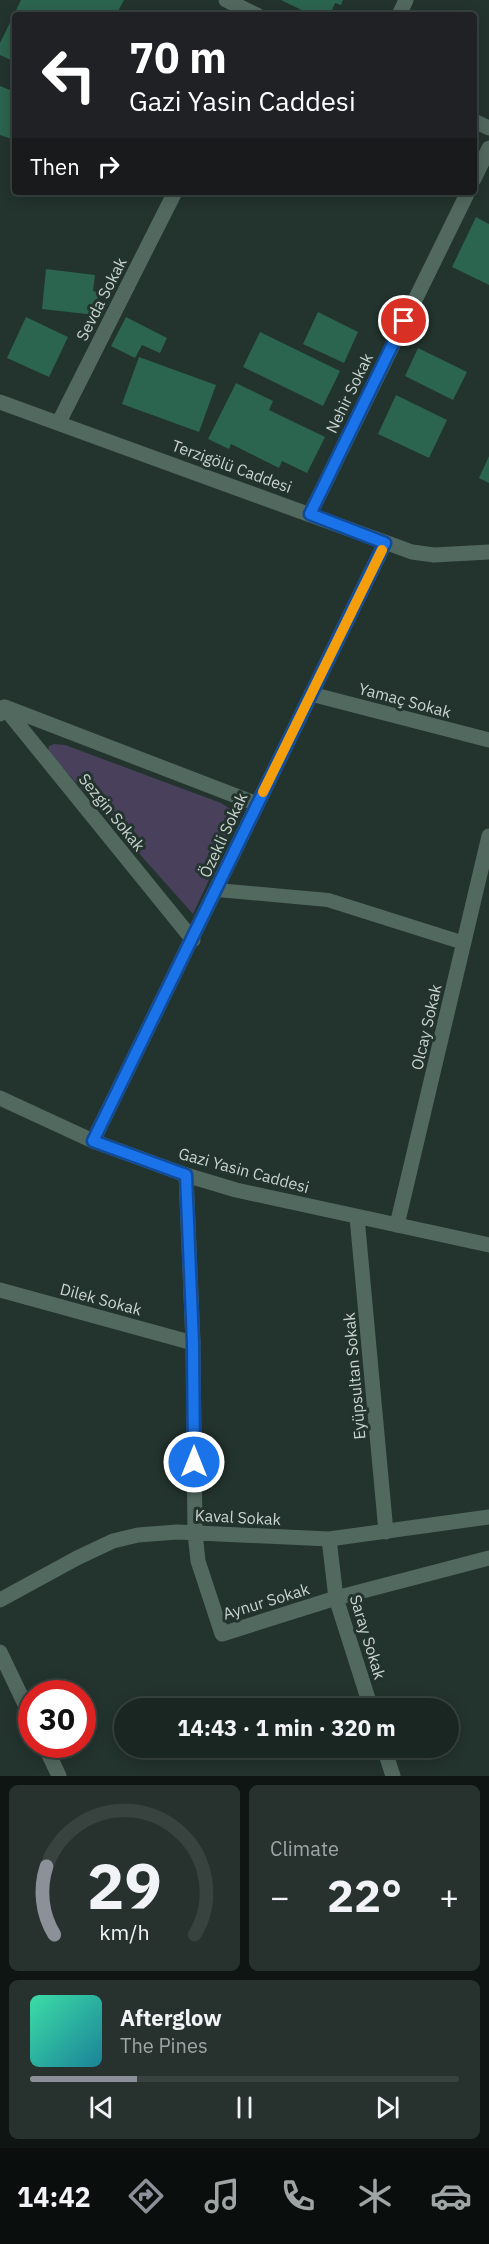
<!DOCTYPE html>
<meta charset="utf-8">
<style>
body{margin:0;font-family:"IBM Plex Sans",sans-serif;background:#27322f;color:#f1f3f6;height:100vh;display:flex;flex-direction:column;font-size:22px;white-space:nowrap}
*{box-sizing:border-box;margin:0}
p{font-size:20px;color:#9fa5a5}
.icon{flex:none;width:33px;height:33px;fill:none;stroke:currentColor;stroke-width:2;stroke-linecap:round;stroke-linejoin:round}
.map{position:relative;height:1776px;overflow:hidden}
.panel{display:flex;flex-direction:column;gap:9px;padding:9px;background:#0e1513;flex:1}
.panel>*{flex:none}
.banner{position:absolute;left:12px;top:12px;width:465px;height:183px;border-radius:6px;box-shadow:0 3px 15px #0003,0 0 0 2px #384340;background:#202124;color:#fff;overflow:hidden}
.speed{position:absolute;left:18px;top:1680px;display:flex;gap:12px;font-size:30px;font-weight:700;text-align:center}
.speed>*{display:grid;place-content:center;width:78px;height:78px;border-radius:50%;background:#1a2622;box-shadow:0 3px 15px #0003,0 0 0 2px #384340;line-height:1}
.speed .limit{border:9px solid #d22;background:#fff;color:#111}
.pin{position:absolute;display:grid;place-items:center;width:51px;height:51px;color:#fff;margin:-26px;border:3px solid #fff;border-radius:50%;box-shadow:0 2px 6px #0007}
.me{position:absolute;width:66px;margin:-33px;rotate:0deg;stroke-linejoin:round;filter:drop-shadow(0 0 4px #0008)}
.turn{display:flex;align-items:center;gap:21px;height:126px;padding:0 18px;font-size:27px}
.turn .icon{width:78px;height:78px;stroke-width:2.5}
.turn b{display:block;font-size:42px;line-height:51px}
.then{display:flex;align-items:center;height:57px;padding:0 18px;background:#0003;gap:12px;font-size:22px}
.big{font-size:45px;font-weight:700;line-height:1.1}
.panel .widget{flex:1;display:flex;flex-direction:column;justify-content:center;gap:9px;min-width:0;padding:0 21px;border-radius:9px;background:#27322f}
.panel .dial{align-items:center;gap:0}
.dial svg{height:156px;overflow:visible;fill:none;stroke:#384340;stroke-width:7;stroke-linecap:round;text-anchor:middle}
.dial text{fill:#f1f3f6;stroke:none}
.song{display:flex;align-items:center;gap:18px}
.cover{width:72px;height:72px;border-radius:9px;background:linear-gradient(135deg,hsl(160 70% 55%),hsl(190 70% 35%))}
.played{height:6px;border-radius:3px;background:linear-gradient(90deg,#8c9099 25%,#384340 25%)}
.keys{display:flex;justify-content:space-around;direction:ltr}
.heat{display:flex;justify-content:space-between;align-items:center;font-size:33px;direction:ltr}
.panel .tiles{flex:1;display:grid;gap:9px;grid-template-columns:1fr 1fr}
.widget:last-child{grid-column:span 2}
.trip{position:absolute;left:114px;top:1698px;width:345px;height:60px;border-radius:30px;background:#1a2622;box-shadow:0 3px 15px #0003,0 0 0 2px #384340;font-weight:700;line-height:60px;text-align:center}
.tabs{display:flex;height:96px;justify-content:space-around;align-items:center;background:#0a0f0e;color:#9fa5a5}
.tabs .icon{width:42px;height:42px}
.tabs .on{color:#8c9099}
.tabs b{font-size:27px;color:#f1f3f6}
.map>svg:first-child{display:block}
</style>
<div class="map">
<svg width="489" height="1776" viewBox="0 0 489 1776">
<rect width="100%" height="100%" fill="#23332d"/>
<path fill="#49415c" d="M 54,744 L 65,745 L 221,803 L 232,810 L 235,824 L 193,914 L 48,751 L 49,746 Z"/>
<path fill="#2b644f" d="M 21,0 L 124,0 L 116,15 L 15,15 L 15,62 L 0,55 L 0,43 Z
M 281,0 L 343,0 L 341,5 L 335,3 L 330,15 L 312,15 Z
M 0,86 L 15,92 L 14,140 L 0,135 Z
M 476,217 L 489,224 L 489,285 L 452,267 Z
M 46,269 L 95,275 L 93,291 L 98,292 L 95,315 L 42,309 Z
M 318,312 L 358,332 L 344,363 L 303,344 Z
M 26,317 L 68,337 L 49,377 L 7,358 Z
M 126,317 L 167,338 L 160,353 L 142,345 L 135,358 L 111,346 Z
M 260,332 L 340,371 L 323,406 L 243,367 Z
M 418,348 L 467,372 L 453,400 L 405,376 Z
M 139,357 L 216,385 L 199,432 L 122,404 Z
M 236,383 L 273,401 L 269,410 L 325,437 L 307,473 L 282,461 L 279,468 L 231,444 L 229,449 L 208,439 Z
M 396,395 L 447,420 L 429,458 L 378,434 Z
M 489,456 L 489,483 L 479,478 Z"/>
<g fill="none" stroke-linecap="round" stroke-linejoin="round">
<path stroke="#52695f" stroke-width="14" d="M 217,890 L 328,900 L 464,943"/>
<path stroke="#52695f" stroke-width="15" d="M 226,0 L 257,15
M 399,15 L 406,0
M 474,121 L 489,128
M 474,179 L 489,148
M 0,402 L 412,552 L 434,555 L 489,552
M 59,422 L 175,192
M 310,514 L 468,192
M 311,694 L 489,740
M 5,707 L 257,804
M 0,714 L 4,707 L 193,940
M 93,1141 L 385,543
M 186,1175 L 193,1343 L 195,1533 L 198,1561 L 222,1634 L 336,1598 L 489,1558
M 357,1217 L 386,1532
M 397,1225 L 489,836
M 0,1290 L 193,1343
M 329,1539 L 336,1598 L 371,1708
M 0,1600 L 77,1558 L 113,1541 L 138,1535 L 177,1532 L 329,1539 L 489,1517
M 0,1652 L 32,1719
M 44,1744 L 59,1776
M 384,1748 L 393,1776"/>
<path stroke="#52695f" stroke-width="15" d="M 0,1098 L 93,1141 L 186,1175 L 236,1190 L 489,1245"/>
</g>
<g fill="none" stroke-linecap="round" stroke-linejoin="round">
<defs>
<path id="route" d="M 194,1462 L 193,1343 L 186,1175 L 93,1141 L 385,543 L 310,514 L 404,321"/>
</defs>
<use href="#route" stroke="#114b97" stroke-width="15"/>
<use href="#route" stroke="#1a73e8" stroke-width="10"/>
<path stroke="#f59e0b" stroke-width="10" d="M 263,792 L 382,550"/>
</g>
<g text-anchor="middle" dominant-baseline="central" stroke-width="6" stroke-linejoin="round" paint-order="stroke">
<g font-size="16" fill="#cad4d0" stroke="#23332d">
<text transform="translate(101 299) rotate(-63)">Sevda Sokak</text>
<text transform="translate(349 393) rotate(-64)">Nehir Sokak</text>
<text transform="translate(232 466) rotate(20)">Terzigölü Caddesi</text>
<text transform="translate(405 700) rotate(15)">Yamaç Sokak</text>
<text transform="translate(112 812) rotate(51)">Sezgin Sokak</text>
<text transform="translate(223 835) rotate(-65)">Özekli Sokak</text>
<text transform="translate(426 1027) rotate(-77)">Olcay Sokak</text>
<text transform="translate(244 1170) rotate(15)">Gazi Yasin Caddesi</text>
<text transform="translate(101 1299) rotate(15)">Dilek Sokak</text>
<text transform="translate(354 1376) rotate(-95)">Eyüpsultan Sokak</text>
<text transform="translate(238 1517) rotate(3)">Kaval Sokak</text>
<text transform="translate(266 1601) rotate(-17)">Aynur Sokak</text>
<text transform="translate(368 1637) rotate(73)">Saray Sokak</text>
</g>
</g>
</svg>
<div class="speed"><div class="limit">30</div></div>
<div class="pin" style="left:404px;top:321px;background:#d93025"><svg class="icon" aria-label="arrive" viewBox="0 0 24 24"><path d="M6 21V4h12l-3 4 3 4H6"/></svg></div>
<svg class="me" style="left:194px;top:1462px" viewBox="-20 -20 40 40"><circle r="17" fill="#1a73e8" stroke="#fff" stroke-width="3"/><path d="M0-11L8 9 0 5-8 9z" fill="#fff"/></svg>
<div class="trip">14:43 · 1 min · 320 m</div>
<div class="banner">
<div class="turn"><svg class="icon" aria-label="left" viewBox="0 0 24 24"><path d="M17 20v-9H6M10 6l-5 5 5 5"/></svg><div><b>70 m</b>Gazi Yasin Caddesi</div></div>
<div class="then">Then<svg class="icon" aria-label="right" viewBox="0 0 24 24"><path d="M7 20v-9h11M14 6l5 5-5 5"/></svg></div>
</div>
</div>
<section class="panel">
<div class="tiles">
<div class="widget dial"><svg viewBox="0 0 100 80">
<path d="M14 69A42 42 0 1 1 86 69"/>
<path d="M14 69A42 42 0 0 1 10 34" stroke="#8c9099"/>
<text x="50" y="56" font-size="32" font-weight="700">29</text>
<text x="50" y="72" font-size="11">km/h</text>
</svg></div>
<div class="widget"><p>Climate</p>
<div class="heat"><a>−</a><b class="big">22°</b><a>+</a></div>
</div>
<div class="widget">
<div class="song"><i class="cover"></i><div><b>Afterglow</b><p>The Pines</p></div></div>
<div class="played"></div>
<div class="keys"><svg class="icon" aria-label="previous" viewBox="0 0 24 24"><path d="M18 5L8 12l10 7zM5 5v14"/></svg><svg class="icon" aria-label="pause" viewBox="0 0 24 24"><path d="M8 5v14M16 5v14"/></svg><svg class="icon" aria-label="next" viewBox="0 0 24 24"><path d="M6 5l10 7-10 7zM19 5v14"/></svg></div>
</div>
</div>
</section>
<nav class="tabs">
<b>14:42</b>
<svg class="icon on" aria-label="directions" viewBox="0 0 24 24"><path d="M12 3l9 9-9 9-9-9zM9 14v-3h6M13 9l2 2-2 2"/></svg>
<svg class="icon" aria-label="music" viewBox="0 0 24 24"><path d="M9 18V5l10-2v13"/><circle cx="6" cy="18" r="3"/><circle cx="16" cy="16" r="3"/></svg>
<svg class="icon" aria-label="phone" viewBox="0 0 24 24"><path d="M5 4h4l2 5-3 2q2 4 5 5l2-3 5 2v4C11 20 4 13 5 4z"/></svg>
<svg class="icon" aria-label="climate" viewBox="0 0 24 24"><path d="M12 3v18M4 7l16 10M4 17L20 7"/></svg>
<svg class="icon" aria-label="car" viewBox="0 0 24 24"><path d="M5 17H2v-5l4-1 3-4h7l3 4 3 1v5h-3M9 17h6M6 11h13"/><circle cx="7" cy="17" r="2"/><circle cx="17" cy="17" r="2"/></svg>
</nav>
